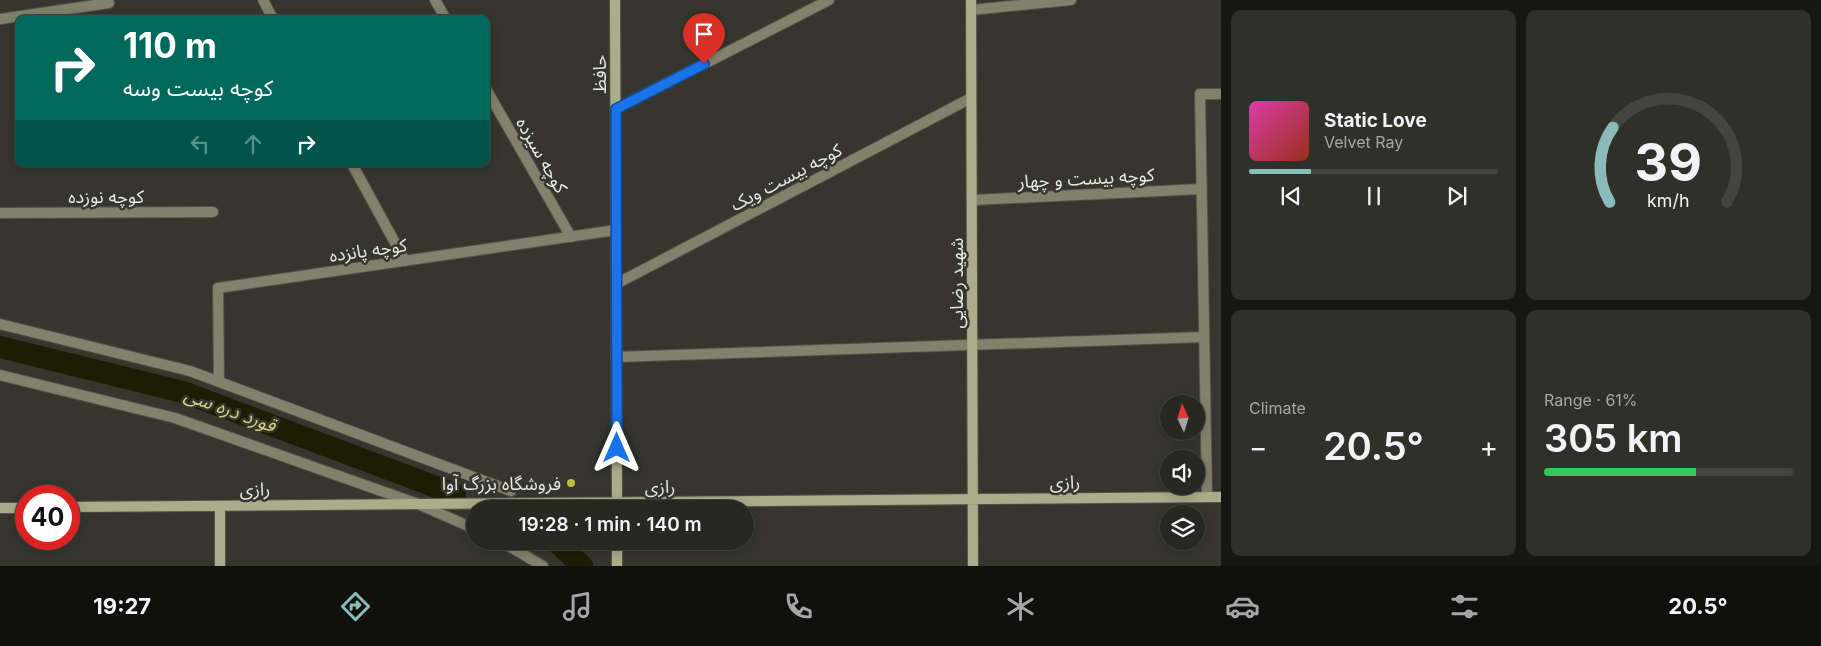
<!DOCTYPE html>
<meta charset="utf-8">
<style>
body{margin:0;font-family:Inter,"Noto Sans Arabic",sans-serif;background:#30302b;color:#f1f3f6;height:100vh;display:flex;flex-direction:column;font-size:19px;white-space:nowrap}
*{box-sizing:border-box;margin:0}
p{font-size:16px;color:#a5a6a6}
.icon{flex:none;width:28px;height:28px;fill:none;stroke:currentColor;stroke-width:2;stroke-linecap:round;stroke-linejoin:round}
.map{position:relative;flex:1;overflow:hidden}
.sheet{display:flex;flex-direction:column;gap:10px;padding:10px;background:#161613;width:600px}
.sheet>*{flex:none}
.banner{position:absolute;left:15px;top:15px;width:475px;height:152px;border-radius:10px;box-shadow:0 2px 12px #0003,0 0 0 1px #444441;background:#00695c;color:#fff;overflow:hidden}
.needle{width:32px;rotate:356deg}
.controls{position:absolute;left:1160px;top:395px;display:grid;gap:10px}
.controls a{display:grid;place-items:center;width:45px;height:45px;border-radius:50%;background:#282823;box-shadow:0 2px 12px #0003,0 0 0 1px #444441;font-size:25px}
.speed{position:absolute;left:15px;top:485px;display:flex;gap:10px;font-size:25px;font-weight:700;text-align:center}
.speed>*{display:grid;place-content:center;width:65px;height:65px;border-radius:50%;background:#282823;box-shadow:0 2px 12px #0003,0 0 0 1px #444441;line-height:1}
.speed .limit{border:8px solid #d22;background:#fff;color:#111}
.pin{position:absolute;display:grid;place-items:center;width:42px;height:42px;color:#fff;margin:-51px -21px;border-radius:50% 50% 50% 0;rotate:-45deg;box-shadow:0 0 5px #0007}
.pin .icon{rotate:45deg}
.me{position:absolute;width:55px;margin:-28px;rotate:0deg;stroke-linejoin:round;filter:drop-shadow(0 0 4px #0008)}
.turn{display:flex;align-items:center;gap:18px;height:105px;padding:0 25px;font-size:22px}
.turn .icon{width:65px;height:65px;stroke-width:2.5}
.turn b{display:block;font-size:35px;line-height:42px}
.lanes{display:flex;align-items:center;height:48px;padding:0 25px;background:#0003;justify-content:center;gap:25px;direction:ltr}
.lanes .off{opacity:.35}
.big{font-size:38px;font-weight:600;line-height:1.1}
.sheet .tile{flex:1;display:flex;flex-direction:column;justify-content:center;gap:8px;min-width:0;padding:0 18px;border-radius:10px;background:#30302b}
.sheet .dial{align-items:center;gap:0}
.dial svg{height:130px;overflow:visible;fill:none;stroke:#444441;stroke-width:7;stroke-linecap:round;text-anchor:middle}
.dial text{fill:#f1f3f6;stroke:none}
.song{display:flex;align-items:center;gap:15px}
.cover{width:60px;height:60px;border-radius:8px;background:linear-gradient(135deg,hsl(320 70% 55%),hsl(10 70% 35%))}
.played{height:5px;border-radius:2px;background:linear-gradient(90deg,#8bbbb9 25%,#444441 25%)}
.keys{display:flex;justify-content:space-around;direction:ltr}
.heat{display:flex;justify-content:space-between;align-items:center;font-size:28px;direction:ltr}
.charge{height:8px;border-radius:4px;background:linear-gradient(90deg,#34c759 61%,#444441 0)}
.sheet .tiles{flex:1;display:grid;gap:10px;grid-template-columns:repeat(2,1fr)}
.trip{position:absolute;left:466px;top:500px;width:288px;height:50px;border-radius:25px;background:#282823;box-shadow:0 2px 12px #0003,0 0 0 1px #444441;font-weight:600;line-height:50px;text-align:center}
.tabs{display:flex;height:80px;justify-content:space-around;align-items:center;background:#10100e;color:#a5a6a6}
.tabs .icon{width:35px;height:35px}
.tabs .current{color:#8bbbb9}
.tabs b{font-size:22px;color:#f1f3f6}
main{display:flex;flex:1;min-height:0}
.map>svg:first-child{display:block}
</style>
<main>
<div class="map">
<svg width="1221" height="566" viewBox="0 0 1221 566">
<rect width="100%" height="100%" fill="#36362f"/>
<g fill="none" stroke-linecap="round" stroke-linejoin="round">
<path stroke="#1d1d03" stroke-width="22" d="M 0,347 L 183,392 L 455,494
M 556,541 L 582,566"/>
<defs>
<path id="lane" d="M 1200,94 L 1207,497"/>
<path id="street" d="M 263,0 L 273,19
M 435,0 L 446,19
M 971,10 L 1071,0
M 0,19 L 109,3
M 486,89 L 571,237
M 1200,94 L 1221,94
M 616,109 L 829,0
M 352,164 L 405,261
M 972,200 L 1201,189
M 0,213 L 213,212
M 616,284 L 971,98
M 0,324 L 190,371 L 511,491
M 616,357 L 1204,337
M 0,375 L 175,418 L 418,504 L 475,529
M 219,382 L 218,288 L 616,230
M 500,541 L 543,566"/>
<path id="secondary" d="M 615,0 L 617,509
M 971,0 L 973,566
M 220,506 L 220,566
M 69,507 L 1221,497
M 0,508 L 26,508
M 617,541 L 617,566"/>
</defs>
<use href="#lane" stroke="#53534c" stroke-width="12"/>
<use href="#street" stroke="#53534c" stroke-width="12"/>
<use href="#secondary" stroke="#53534c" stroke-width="12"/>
<use href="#lane" stroke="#81816c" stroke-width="10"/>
<use href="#street" stroke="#81816c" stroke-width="10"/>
<use href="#secondary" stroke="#abac89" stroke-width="10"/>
</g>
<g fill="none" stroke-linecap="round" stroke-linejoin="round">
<defs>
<path id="route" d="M 617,448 L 616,109 L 704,64"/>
</defs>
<use href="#route" stroke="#114b97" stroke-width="12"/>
<use href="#route" stroke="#1a73e8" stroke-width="9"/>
</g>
<circle fill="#bfbe41" stroke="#36362f" stroke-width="2" cx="571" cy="483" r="5"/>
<g text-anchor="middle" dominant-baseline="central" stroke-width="5" stroke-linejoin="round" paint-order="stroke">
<g font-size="18" fill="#e9e9e4" stroke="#36362f">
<text transform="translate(599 74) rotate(-90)">حافظ</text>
<text transform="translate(542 155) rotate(60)">کوچه سیزده</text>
<text transform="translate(786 177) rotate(-28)">کوچه بیست ویک</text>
<text transform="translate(1086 178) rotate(-3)">کوچه بیست و چهار</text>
<text x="106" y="196">کوچه نوزده</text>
<text transform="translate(368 250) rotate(-8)">کوچه پانزده</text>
<text transform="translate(956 283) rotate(-90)">شهید رضایی</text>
<text transform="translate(1065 482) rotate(-1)">رازی</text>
<text x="660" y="486">رازی</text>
<text transform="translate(255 489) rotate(-1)">رازی</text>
</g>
<g font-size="18" fill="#e9e9e4" stroke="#36362f" text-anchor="end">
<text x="561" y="483">فروشگاه بزرگ آوا</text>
</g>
<g font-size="19" font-style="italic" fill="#d1d283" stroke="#36362f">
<text transform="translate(230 410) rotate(20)">قورد دره سی</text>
</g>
</g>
</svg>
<div class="controls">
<a><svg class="needle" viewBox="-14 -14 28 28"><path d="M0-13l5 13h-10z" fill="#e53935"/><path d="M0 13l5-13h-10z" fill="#a5a6a6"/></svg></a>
<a><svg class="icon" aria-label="sound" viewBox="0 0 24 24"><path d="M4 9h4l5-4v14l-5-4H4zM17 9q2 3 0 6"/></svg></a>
<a><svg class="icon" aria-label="layers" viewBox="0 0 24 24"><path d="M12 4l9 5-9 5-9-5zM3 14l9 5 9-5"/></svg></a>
</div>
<div class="speed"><div class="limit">40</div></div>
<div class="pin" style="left:704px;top:64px;background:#d93025"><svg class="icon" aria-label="arrive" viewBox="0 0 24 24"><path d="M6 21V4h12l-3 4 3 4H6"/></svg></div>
<svg class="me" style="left:617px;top:448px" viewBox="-20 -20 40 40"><path d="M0-17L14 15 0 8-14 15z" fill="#1a73e8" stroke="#fff" stroke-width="4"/></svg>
<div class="trip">19:28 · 1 min · 140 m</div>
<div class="banner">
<div class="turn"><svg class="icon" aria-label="right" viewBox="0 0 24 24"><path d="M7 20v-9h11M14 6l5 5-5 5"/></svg><div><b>110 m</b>کوچه بیست وسه</div></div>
<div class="lanes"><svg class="icon off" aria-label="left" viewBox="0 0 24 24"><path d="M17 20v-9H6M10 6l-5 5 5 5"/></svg><svg class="icon off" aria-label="ahead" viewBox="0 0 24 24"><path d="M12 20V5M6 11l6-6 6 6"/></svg><svg class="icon" aria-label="right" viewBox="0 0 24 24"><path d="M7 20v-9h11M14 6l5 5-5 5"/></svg></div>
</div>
</div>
<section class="sheet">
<div class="tiles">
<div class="tile">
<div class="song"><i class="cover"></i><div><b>Static Love</b><p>Velvet Ray</p></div></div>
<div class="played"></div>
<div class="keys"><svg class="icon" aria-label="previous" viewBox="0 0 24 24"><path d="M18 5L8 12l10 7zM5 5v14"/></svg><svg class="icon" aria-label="pause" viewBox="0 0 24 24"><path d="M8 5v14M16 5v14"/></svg><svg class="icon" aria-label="next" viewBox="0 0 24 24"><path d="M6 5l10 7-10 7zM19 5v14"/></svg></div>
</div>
<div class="tile dial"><svg viewBox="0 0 100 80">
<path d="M14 69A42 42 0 1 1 86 69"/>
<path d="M14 69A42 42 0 0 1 16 23" stroke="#8bbbb9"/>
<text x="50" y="56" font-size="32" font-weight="700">39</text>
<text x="50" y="72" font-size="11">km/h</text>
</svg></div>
<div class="tile"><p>Climate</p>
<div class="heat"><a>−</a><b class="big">20.5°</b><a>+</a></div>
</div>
<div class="tile"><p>Range · 61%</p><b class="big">305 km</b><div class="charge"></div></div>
</div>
</section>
</main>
<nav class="tabs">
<b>19:27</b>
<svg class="icon current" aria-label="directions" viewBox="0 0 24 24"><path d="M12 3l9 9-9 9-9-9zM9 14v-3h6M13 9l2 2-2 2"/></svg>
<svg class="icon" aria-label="music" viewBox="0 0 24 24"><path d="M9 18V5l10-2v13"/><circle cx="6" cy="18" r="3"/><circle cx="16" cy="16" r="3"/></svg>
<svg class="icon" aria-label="phone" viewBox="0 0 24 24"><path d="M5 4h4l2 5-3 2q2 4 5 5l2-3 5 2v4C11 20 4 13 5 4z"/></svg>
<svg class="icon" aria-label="climate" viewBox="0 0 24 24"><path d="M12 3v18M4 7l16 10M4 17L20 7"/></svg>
<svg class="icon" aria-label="car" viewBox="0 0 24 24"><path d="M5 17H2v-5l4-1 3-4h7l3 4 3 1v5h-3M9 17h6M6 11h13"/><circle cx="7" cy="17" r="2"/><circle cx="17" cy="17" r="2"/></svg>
<svg class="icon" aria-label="filters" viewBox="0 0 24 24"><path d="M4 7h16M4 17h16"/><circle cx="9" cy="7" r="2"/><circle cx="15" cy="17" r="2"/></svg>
<b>20.5°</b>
</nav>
